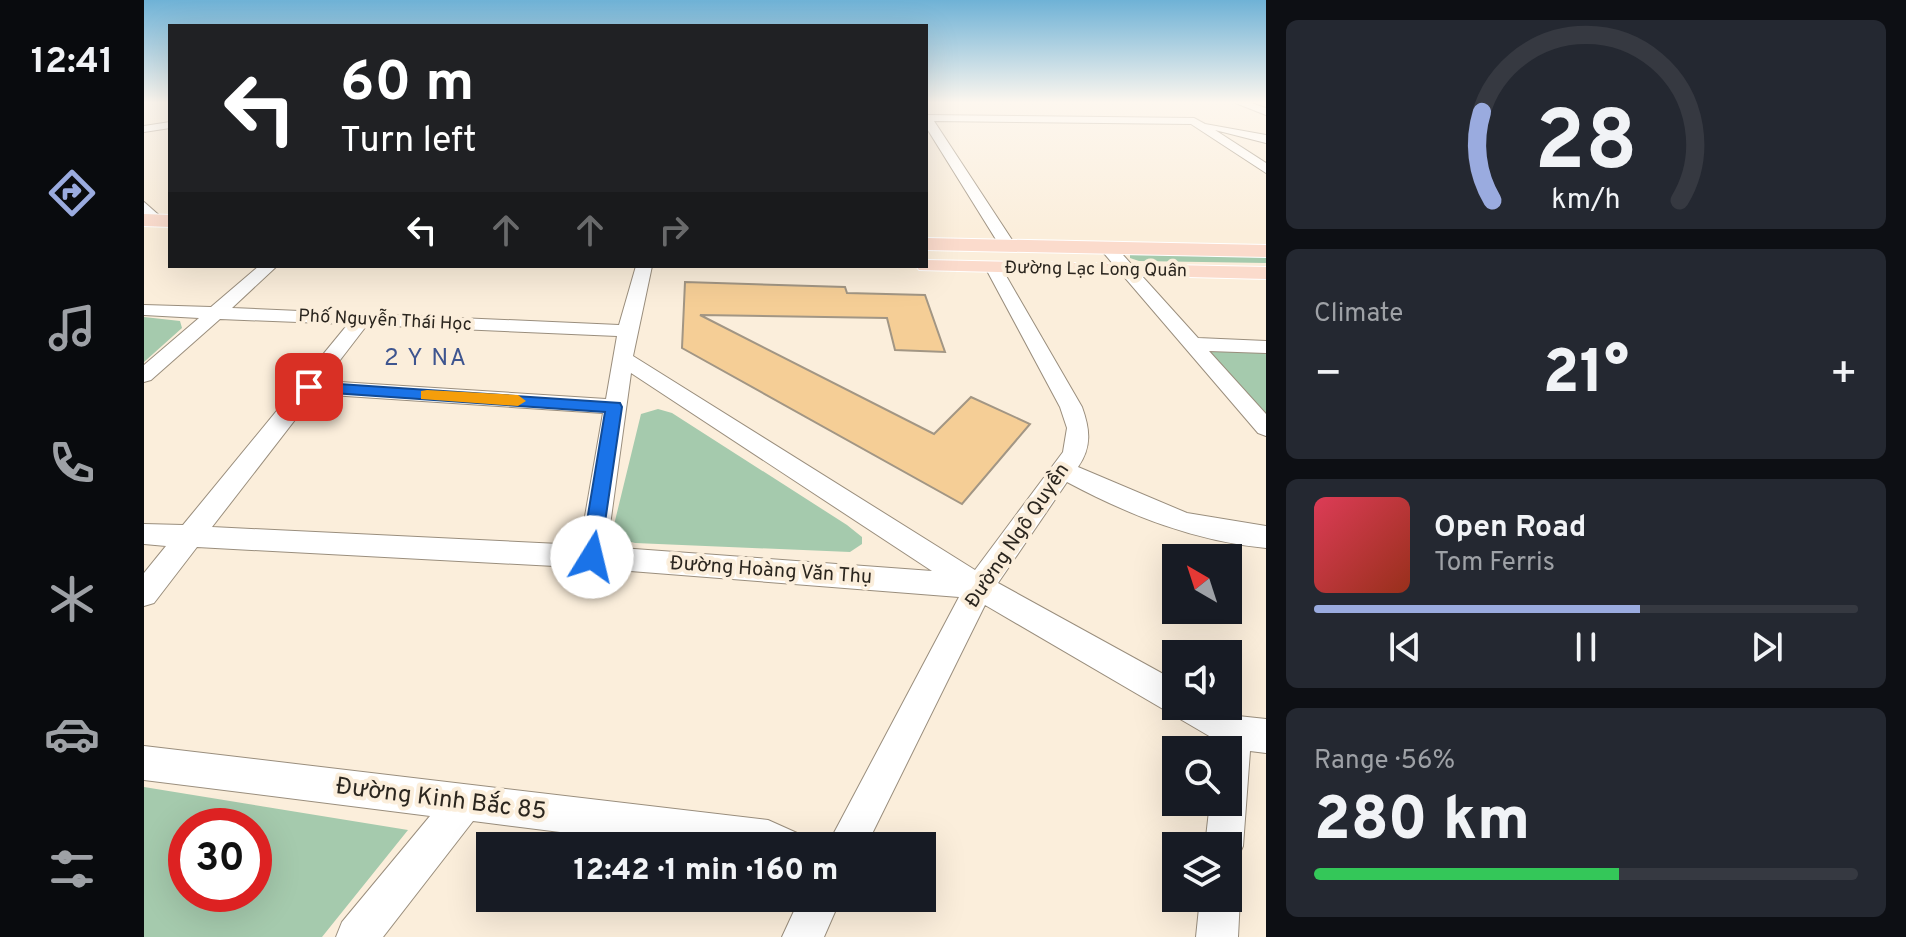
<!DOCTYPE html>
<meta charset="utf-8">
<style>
body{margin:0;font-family:Overpass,sans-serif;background:#242831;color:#f1f3f6;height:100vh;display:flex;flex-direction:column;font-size:30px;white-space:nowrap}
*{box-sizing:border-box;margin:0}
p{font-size:26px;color:#9ea1a6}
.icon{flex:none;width:44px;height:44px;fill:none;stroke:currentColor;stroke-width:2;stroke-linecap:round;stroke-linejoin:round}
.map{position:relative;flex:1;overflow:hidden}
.details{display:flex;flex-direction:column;gap:20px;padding:20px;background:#0d0f14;width:640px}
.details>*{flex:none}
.top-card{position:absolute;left:24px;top:24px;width:760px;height:244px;border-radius:0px;box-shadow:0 8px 32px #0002;background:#202124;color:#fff;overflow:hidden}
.needle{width:52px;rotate:321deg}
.controls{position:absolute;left:1018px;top:544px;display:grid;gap:16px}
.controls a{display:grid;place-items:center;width:80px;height:80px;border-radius:0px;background:#171b24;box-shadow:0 8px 32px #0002;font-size:40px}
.speed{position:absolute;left:24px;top:808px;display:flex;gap:16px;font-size:40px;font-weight:700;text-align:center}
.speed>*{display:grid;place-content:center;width:104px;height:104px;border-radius:50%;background:#171b24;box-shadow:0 8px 32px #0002;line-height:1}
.speed .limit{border:12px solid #d22;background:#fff;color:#111}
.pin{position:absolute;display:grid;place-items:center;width:68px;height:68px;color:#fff;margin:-34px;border-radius:16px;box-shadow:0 4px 12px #0006}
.me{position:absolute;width:88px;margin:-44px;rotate:9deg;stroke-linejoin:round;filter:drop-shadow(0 0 6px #0008)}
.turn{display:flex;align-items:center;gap:28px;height:168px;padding:0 40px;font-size:36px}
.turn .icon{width:104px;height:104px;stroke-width:2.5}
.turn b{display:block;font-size:56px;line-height:68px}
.lanes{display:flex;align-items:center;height:76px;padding:0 40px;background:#0003;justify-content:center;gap:40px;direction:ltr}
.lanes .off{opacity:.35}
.big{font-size:60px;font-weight:800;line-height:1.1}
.details .tile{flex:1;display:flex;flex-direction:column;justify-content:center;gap:12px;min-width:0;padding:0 28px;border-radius:12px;background:#242831}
.details .dial{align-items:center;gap:0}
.dial svg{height:208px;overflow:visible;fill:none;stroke:#363941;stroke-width:7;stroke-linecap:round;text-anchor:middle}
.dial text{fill:#f1f3f6;stroke:none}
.song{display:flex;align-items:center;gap:24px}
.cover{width:96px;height:96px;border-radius:12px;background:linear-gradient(135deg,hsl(350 70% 55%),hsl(10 70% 35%))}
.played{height:8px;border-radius:4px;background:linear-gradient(90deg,#9aabdf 60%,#363941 60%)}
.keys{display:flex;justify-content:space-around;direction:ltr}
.heat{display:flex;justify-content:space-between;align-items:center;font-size:44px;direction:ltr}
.charge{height:12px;border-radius:6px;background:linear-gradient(90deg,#34c759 56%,#363941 0)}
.trip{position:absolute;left:332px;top:832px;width:460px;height:80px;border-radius:0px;background:#171b24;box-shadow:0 8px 32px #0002;font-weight:800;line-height:80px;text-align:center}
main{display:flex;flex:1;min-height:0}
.menu{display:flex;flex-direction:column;width:144px;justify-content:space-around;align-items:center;background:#090b0e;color:#9ea1a6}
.menu .icon{width:56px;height:56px}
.menu .on{color:#9aabdf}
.menu b{font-size:36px;color:#f1f3f6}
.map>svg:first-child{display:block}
</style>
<main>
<nav class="menu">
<b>12:41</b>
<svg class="icon on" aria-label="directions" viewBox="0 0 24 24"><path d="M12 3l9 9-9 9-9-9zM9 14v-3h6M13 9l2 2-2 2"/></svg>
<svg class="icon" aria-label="music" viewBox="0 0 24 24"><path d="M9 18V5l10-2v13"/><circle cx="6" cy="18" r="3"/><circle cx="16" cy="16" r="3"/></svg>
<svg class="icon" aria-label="phone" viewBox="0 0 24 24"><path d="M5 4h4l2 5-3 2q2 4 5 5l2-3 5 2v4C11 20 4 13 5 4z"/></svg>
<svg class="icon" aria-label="climate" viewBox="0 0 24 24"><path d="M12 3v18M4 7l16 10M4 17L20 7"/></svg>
<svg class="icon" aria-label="car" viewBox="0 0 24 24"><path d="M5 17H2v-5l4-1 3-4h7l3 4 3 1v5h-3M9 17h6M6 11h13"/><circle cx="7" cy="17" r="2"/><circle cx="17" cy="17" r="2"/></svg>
<svg class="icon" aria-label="filters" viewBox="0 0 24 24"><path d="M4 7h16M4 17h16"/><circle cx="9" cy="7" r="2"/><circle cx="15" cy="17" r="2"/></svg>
</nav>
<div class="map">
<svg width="1122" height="937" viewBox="0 0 1122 937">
<rect width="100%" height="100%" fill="#fbeedb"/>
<path fill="#a5caad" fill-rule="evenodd" d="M 986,253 L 1122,256 L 1122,263 L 995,261 L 986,258 Z
M 0,317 L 36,321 L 38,328 L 0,362 Z
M 1069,347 L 1122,351 L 1122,423 L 1060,353 Z
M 514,409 L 528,413 L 703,525 L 718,537 L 718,544 L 706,552 L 491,543 L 476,539 L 469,529 L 497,414 Z
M 0,787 L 264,830 L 178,937 L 0,937 ZM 110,826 L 110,894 L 42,894 L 42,826 Z"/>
<path fill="#f5ce96" stroke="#a29684" stroke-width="2" d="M 541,282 L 701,287 L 703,293 L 781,295 L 801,352 L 751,350 L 743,318 L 556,315 L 790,434 L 827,397 L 886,424 L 818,504 L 538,348 Z"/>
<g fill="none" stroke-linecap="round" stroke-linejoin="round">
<defs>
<path id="minor" d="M 1089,102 L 1104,102 L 1122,108 L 1122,115 Z
M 782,115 L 1050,118 L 1061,124 L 1122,135 L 1122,143 L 1071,130 L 1122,163 L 1122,173 L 1047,124 L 790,121 L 872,246 L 864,251 L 856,246 L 782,127 Z
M 26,122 L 26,128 L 0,132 L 0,126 Z
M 0,202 L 17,217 L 17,223 L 7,223 L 0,215 Z
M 958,245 L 970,245 L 1054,338 L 1122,341 L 1122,353 L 1065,351 L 1122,414 L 1122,436 L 1114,433 L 958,251 Z
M 849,262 L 857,267 L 938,407 C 946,429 948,447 934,467 L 1043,513 L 1122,526 L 1122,548 C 1050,541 987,516 923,482 L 854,583 L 1032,681 L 1032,706 L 1077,706 L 1094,716 L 1122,719 L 1122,753 L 1106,751 L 1099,846 L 1093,859 L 1084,863 L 1084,846 L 1061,846 L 1066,802 L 1084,802 L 1084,750 L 1071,750 L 1072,740 L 841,605 L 722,846 L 683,846 L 815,597 L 448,568 L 53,547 L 10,603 L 0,606 L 0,573 L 22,546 L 0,544 L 0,524 L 39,525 L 204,324 L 76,319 L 7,380 L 0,382 L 0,365 L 55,318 L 0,315 L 0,305 L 67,307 L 115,266 L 133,266 L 88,308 L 475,325 L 492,266 L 508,266 L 489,356 L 831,570 L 919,452 L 923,428 L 916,407 L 841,267 ZM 223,325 L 473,336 L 462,399 L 180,381 ZM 487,373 L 788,571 L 463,547 ZM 171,394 L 459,413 L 436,545 L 68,527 Z
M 0,746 L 624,820 L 653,833 L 659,846 L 528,846 L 329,821 L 239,937 L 192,937 L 198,922 L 286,816 L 0,780 Z
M 1084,881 L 1090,884 L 1096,898 L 1094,937 L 1052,937 L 1056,898 L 1084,898 Z
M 656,898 L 697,898 L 680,937 L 638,937 Z"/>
<path id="major" d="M 0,214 L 26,215 L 26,227 L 0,226 Z
M 782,238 L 1122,245 L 1122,257 L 782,250 Z
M 782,260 L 1122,267 L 1122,279 L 775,270 L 772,266 L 782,266 Z"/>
</defs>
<use href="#minor" stroke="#9a8e7d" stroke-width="2"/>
<use href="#major" stroke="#fff" stroke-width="2"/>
<use href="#minor" fill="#fff" fill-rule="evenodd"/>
<use href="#major" fill="#fbdbcc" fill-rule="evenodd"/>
</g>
<linearGradient id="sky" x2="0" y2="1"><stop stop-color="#6fb2d6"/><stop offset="0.44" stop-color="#fdf7ef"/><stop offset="1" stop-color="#fdf7ef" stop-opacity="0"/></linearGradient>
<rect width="1122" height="233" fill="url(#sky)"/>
<path fill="#1a73e8" stroke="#114b97" stroke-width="2" d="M 165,382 L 476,403 L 478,407 L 455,563 L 440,563 L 437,557 L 461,412 L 160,391 L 160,384 Z"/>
<path fill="#f59e0b" d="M 283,390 L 374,395 L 382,401 L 374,406 L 277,399 L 277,391 Z"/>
<g text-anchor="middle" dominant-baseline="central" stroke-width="8" stroke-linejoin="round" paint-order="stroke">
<g font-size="18" fill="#2b261f" stroke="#fbeedb">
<text transform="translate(952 270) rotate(1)">Đường Lạc Long Quân</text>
<text transform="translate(241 321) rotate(3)">Phố Nguyễn Thái Học</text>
</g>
<g font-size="20" fill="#2b261f" stroke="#fbeedb">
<text transform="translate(874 536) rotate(-56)">Đường Ngô Quyền</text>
<text transform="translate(627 571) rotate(4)">Đường Hoàng Văn Thụ</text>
</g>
<g font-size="24" letter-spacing="2" fill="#3e558f" stroke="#fbeedb">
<text x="282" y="359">2 Y NA</text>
</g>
<g font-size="24" fill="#2b261f" stroke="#fbeedb">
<text transform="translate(297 800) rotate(7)">Đường Kinh Bắc 85</text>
</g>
</g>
</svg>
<div class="controls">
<a><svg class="needle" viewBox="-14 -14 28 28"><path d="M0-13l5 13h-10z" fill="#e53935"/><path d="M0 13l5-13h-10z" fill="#9ea1a6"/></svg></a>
<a><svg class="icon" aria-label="sound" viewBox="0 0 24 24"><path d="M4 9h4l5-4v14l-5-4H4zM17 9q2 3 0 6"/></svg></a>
<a><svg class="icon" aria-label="search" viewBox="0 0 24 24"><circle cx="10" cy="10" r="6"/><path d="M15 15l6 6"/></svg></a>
<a><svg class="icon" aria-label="layers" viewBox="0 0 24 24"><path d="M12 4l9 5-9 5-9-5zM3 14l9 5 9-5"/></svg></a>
</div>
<div class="speed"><div class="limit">30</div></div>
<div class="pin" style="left:165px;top:387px;background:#d93025"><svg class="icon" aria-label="arrive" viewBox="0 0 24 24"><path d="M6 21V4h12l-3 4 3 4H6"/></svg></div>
<svg class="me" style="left:448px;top:557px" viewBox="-20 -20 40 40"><circle r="19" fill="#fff"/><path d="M0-13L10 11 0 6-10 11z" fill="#1a73e8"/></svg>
<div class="trip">12:42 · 1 min · 160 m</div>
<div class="top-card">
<div class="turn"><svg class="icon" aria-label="left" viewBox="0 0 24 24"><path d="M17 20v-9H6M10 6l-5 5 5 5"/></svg><div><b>60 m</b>Turn left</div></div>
<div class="lanes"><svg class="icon" aria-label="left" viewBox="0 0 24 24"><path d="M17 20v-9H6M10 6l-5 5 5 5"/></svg><svg class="icon off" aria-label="ahead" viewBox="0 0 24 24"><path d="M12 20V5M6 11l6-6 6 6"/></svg><svg class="icon off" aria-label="ahead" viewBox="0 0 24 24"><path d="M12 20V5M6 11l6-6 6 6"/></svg><svg class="icon off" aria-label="right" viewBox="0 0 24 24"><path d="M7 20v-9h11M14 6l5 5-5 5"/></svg></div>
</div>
</div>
<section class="details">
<div class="tile dial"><svg viewBox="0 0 100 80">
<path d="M14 69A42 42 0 1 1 86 69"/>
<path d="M14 69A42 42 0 0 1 10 35" stroke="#9aabdf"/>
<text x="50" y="56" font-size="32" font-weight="700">28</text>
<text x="50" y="72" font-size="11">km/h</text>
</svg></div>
<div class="tile"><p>Climate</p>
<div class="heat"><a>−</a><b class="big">21°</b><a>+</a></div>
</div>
<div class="tile">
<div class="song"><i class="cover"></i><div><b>Open Road</b><p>Tom Ferris</p></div></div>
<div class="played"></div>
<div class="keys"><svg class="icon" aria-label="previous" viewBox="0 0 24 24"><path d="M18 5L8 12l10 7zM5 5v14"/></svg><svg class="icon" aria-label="pause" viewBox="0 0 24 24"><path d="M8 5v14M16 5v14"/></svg><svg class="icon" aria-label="next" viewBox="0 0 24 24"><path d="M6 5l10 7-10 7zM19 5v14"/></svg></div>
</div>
<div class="tile"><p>Range · 56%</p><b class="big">280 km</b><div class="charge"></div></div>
</section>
</main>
